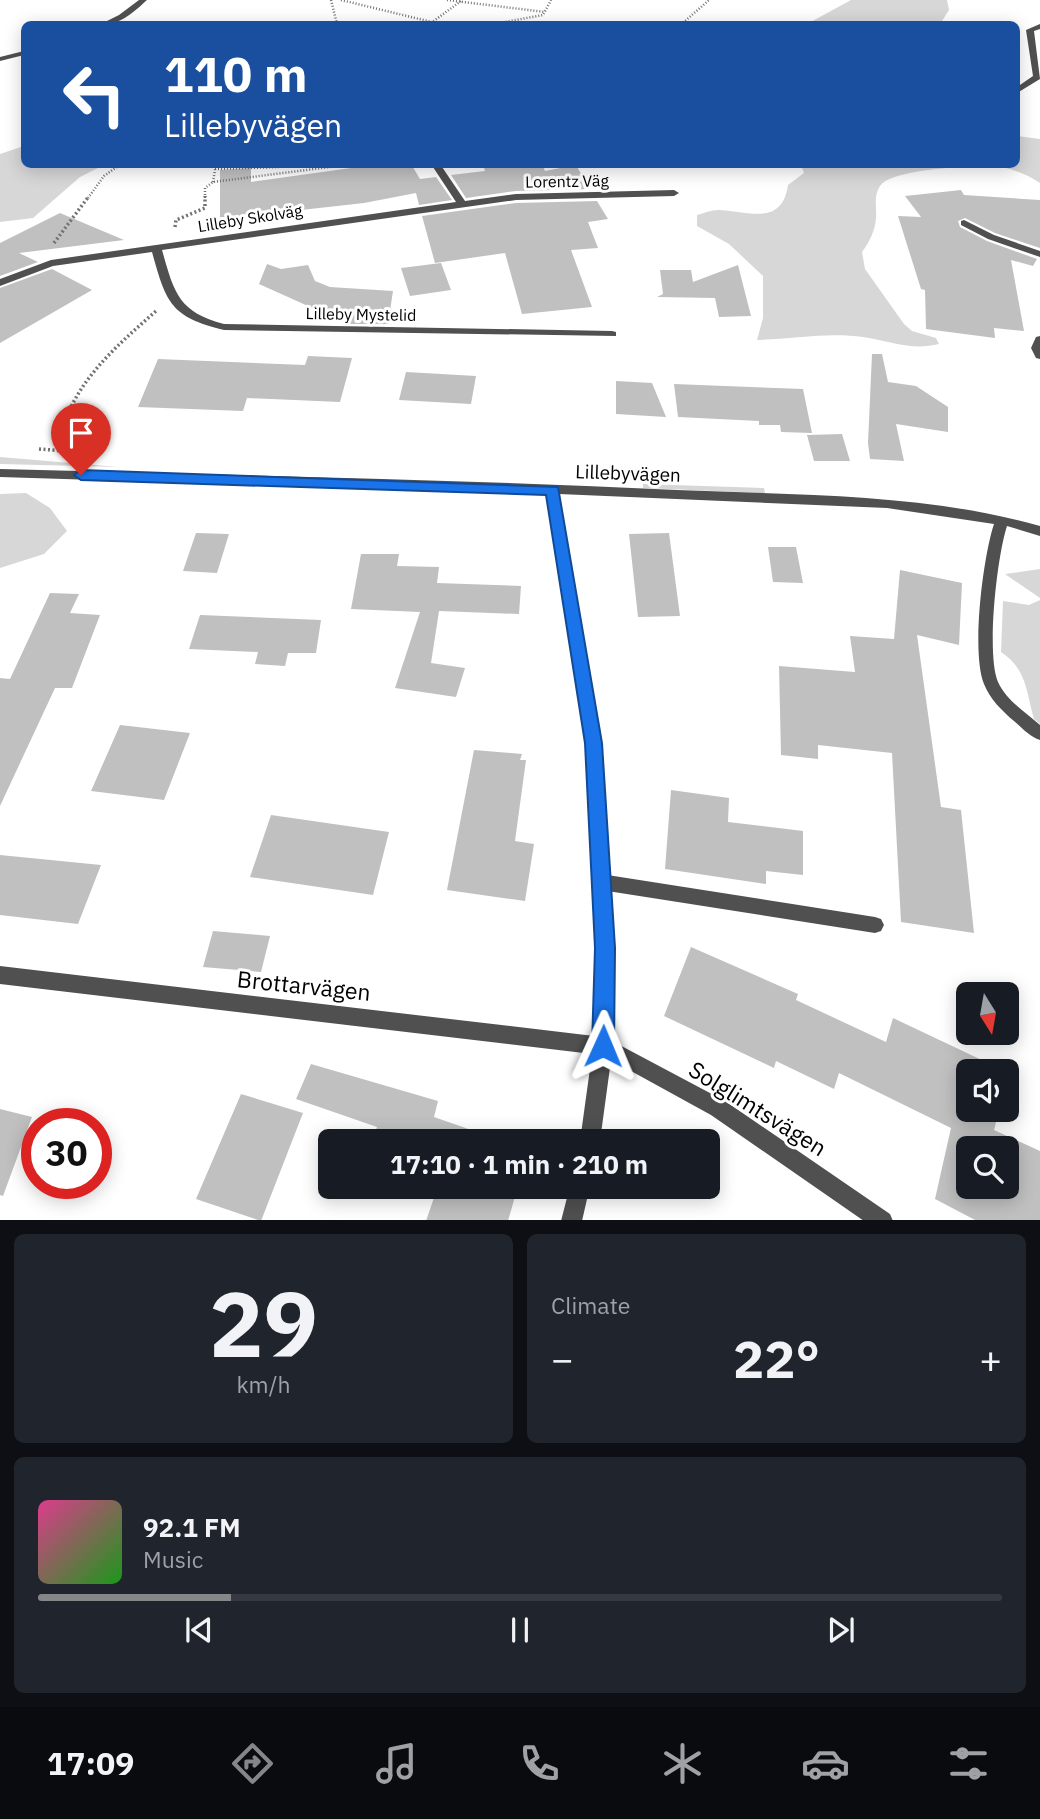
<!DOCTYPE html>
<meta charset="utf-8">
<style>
body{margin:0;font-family:"IBM Plex Sans",sans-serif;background:#20242c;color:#f1f3f6;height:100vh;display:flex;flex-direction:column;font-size:26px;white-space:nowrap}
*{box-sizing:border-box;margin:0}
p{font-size:23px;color:#9ea1a6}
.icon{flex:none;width:38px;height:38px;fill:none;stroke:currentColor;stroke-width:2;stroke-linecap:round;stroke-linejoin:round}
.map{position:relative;height:1220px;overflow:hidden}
.drawer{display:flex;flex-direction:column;gap:14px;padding:14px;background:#0d0f14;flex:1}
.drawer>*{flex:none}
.top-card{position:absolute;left:21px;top:21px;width:999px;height:147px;border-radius:10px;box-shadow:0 4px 18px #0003;background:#1a4fa0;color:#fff;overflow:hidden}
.needle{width:46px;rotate:169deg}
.fabs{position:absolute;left:956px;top:982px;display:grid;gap:14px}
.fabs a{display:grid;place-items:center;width:63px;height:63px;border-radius:10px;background:#171b24;box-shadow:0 4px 18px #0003;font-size:35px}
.speed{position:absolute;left:21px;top:1108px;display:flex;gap:14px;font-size:35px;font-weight:700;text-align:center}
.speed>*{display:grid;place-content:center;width:91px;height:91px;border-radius:50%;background:#171b24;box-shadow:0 4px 18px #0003;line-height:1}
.speed .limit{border:10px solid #d22;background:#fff;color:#111}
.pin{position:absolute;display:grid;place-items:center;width:60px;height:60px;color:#fff;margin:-72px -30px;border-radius:50% 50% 50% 0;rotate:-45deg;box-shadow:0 0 7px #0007}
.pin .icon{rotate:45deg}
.me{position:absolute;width:77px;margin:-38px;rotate:1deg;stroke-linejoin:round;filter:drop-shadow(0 0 5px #0008)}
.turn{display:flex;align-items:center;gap:24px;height:147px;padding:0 28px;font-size:32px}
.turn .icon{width:91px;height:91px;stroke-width:2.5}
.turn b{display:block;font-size:49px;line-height:60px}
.big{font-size:52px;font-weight:700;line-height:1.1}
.drawer .widget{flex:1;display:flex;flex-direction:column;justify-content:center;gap:10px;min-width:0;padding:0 24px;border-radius:10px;background:#20242c}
.drawer .dial{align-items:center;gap:0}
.dial b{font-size:91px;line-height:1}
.song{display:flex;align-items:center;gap:21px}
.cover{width:84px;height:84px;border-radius:10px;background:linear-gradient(135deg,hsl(330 70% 55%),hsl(120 70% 35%))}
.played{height:7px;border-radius:4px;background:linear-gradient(90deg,#858687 20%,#363941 20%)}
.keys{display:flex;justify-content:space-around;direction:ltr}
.heat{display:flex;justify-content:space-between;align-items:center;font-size:38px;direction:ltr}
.drawer .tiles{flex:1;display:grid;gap:14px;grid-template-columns:1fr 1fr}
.widget:last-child{grid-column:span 2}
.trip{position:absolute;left:318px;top:1129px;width:402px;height:70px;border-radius:10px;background:#171b24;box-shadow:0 4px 18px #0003;font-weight:700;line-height:70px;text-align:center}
.tab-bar{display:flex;height:112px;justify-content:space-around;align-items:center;background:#090b0e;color:#9ea1a6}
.tab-bar .icon{width:49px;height:49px}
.tab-bar .current{color:#858687}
.tab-bar b{font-size:32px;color:#f1f3f6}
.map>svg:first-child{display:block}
</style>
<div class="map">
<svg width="1040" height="1221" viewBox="0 0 1040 1221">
<rect width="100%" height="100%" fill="#fff"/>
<path fill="#d7d7d7" d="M 851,0 L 947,0 L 949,10 L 940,24 L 807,24 Z
M 1017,136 L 1040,139 L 1040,183 C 1030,176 1018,171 1006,168 C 984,164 892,168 880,186 C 873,197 877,206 876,218 C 875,231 870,241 862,252 L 865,269 L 904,324 L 912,331 L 936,338 L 939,344 C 911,351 890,341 863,337 C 829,332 791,339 757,340 L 763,318 L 763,276 L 729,244 L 697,226 L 697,215 C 704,213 711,210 718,210 C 748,211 782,227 788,185 L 804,173 L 801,165 L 1017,164 Z
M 24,146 L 24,164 L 104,165 L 80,177 L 33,218 L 0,222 L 0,154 Z
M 0,457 L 118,467 L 0,464 Z
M 643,484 L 764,488 L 765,493 L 643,488 Z
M 26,493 L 50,508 L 67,531 L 44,554 L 0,568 L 0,494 Z
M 1040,569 L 1040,598 L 1005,574 Z
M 1040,600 L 1040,724 L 1034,719 C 1026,692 1027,669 1001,652 L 1003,601 L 1029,605 Z"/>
<path fill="#c0c0c0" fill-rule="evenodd" d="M 380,164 L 411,164 L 420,179 L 436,177 L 452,200 L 419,205 L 416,193 L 364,203 L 220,219 L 220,170 L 251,168 L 251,182 Z
M 483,164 L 520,167 L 542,164 L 545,171 L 576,165 L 590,189 L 516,191 L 466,198 L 451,175 L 485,171 Z
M 961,190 L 964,195 L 1040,200 L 1040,248 L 995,233 L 965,218 L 958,221 L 960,227 L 987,241 L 1037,259 L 1033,266 L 1011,260 L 1024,331 L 994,328 L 995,338 L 926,329 L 925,290 L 921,289 L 898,216 L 921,217 L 905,196 Z
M 597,201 L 608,219 L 588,222 L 598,248 L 571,250 L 592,307 L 522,314 L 505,253 L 435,263 L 422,216 L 516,203 Z
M 60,213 L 124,240 L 19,253 L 38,262 L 0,276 L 0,243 Z
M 441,263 L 451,290 L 410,296 L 401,268 Z
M 267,264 L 281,269 L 308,265 L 315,281 L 330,287 L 393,291 L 388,324 L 348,324 L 259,284 Z
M 738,265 L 751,316 L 719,317 L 715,298 L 657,297 L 663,294 L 660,270 L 691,270 L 693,282 Z
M 52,269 L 92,290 L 0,343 L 0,288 Z
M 872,354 L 882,354 L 888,382 L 916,386 L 948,407 L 948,432 L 896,424 L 904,461 L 870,459 L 868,443 Z
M 308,356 L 352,358 L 340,402 L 247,398 L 243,411 L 138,407 L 158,359 L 305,365 Z
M 406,372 L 476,376 L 471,404 L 399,400 Z
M 616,381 L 652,383 L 666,417 L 616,414 Z
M 674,384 L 803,389 L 812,433 L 781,432 L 780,425 L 759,425 L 759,421 L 678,417 Z
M 842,434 L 850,461 L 814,461 L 807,435 Z
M 196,533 L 229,534 L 217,573 L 183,571 Z
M 669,533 L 680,616 L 638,617 L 629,534 Z
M 768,547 L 796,547 L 803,583 L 773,582 Z
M 361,554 L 399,554 L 397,566 L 439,567 L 437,583 L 521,586 L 519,614 L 439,611 L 431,663 L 465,668 L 456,697 L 395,688 L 420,612 L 351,609 Z
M 900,570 L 962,583 L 959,645 L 917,635 L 941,807 L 961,810 L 974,933 L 901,922 L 892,753 L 818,745 L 818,759 L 781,755 L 779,666 L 855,672 L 850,636 L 894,639 Z
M 50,593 L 79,594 L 70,613 L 100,615 L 72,688 L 55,688 L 0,806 L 0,678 L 10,679 Z
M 200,615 L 321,620 L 316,653 L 288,653 L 285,666 L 255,664 L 258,652 L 189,649 Z
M 120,725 L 190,733 L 164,800 L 91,791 Z
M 474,750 L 522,754 L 520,760 L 526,760 L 515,841 L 534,844 L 525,901 L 447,890 Z
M 671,790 L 729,798 L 728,822 L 803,831 L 803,875 L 766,871 L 766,884 L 665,869 Z
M 271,815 L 389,832 L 373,895 L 250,877 Z
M 0,855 L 101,865 L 78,924 L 0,915 Z
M 213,931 L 270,936 L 261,972 L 203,967 Z
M 691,947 L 798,994 L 796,1000 L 886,1042 L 893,1018 L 1005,1071 L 968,1071 L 968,1110 L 999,1110 L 994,1130 L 1040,1151 L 1040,1221 L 977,1221 L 935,1199 L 951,1128 L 839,1073 L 834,1089 L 776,1061 L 774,1068 L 664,1016 ZM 968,1148 L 1006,1148 L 1006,1186 L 968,1186 Z
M 311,1064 L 438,1101 L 434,1117 L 503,1141 L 372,1141 L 377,1127 L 296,1099 Z
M 241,1094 L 303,1113 L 261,1221 L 196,1199 Z
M 0,1109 L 32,1117 L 3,1196 L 0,1195 Z
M 438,1186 L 518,1186 L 508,1221 L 426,1221 Z"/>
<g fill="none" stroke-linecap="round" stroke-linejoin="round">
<path stroke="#727272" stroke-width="2.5" stroke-dasharray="1 2" stroke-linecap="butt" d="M 331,0 L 337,24
M 341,0 L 440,24
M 447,0 L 545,12
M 431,23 L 461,1
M 494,24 L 543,15 L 551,0
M 691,24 L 684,22 L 709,0
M 215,169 L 279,167
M 213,182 L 216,164
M 88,198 L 104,176 L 121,164
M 205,198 L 205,188 L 213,182 L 353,164"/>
<path stroke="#727272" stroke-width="3.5" stroke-dasharray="2 2.5" stroke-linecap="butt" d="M 175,227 L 176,220 L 205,208 L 205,196
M 54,243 L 89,196
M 39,449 L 65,451
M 58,449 C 67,388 112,350 156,311"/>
<path fill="#505050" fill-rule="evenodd" d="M 601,874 L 875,917 L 881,919 L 884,925 L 881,931 L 875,933 L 601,890 L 595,888 L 592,882 L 595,876 Z"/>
<path fill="#505050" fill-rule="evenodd" d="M 139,0 L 147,0 C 134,12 119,26 101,24 L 119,15 Z
M 1040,24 L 1040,29 L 1034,31 L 1040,79 L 1017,93 L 1017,87 L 1033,76 L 1026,30 Z
M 24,51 L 24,55 L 0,61 L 0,57 Z
M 431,164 L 440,164 L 465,201 L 516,194 L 674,190 L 679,193 L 674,196 L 516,200 L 162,250 C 174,292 178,312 224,324 L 612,331 L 616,332 L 616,336 L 224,330 C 170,317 166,302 152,252 L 53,266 L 0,286 L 0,279 L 51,260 L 456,202 Z
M 964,220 L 994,235 L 1040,251 L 1040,257 L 988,239 L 961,225 L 961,221 Z
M 1040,336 L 1040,359 L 1036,358 L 1031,348 L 1036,337 Z
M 0,469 C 226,475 452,479 677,490 C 798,495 923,493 1040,526 L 1040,536 L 1007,526 C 997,556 986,654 998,682 C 1006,700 1026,713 1040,725 L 1040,740 C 1030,737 1022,728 1014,721 C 1002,711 990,699 984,684 C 971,652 983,557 994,524 L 887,508 L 559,494 L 601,743 L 614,948 L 612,1041 L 725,1101 L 890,1214 L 893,1221 L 864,1221 L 711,1115 L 611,1060 L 600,1141 L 580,1141 L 592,1054 L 0,984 L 0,966 L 594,1036 L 596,948 L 585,743 L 546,494 L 0,477 Z
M 570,1186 L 590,1186 L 582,1221 L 561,1221 Z"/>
</g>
<path fill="#1a73e8" stroke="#114b97" stroke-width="2" d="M 81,470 L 558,487 L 602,743 L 615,948 L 614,1046 L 610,1053 L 603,1056 L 595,1053 L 592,1046 L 595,948 L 585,743 L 546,495 L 81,480 L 74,475 Z"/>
<g text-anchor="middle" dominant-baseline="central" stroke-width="6" stroke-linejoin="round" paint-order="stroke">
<g font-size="16" fill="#000" stroke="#fff">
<text transform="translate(567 181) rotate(-1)">Lorentz Väg</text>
<text transform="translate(250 218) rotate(-9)">Lilleby Skolväg</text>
<text transform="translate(361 314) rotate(1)">Lilleby Mystelid</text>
</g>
<g font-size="19" fill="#000" stroke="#fff">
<text transform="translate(628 473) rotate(2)">Lillebyvägen</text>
</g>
<g font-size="23" fill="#000" stroke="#fff">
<text transform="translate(304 985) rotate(6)">Brottarvägen</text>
<text transform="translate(758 1108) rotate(32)">Solglimtsvägen</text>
</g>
</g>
</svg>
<div class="fabs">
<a><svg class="needle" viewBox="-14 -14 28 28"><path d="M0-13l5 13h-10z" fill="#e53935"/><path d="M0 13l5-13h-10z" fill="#9ea1a6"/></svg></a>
<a><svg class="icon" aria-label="sound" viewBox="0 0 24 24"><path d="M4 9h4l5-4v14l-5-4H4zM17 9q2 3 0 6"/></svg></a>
<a><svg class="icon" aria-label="search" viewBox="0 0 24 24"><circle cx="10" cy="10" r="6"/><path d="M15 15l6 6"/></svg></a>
</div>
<div class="speed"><div class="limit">30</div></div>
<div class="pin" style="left:81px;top:475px;background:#d93025"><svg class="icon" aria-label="arrive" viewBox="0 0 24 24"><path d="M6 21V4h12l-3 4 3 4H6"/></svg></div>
<svg class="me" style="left:603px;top:1046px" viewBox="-20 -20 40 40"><path d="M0-17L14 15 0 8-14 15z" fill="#1a73e8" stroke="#fff" stroke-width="4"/></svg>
<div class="trip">17:10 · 1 min · 210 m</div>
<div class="top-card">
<div class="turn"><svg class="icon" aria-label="left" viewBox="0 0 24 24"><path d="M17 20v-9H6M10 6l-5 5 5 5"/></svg><div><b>110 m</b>Lillebyvägen</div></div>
</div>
</div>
<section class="drawer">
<div class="tiles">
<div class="widget dial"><b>29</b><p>km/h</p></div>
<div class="widget"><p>Climate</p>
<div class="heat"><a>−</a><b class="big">22°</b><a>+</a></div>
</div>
<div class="widget">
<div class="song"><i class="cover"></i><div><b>92.1 FM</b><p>Music</p></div></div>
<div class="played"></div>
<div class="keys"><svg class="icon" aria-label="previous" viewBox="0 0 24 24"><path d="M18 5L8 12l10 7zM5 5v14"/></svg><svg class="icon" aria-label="pause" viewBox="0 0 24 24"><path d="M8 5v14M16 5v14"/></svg><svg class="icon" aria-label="next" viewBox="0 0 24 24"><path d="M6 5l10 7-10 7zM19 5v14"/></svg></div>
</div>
</div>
</section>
<nav class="tab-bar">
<b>17:09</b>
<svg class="icon current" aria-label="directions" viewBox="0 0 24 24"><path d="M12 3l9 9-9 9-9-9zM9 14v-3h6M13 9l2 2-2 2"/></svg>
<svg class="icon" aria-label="music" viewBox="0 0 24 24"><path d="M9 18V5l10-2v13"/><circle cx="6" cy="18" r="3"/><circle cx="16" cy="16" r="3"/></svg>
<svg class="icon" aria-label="phone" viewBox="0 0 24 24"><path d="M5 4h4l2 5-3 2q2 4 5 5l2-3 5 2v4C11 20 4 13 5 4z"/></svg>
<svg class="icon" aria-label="climate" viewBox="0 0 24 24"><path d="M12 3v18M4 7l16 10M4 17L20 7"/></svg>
<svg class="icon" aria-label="car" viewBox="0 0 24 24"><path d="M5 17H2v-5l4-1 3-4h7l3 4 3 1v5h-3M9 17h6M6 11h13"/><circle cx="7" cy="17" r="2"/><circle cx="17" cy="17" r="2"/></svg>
<svg class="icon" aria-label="filters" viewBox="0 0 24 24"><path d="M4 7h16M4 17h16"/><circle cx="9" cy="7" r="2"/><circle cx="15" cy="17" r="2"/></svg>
</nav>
